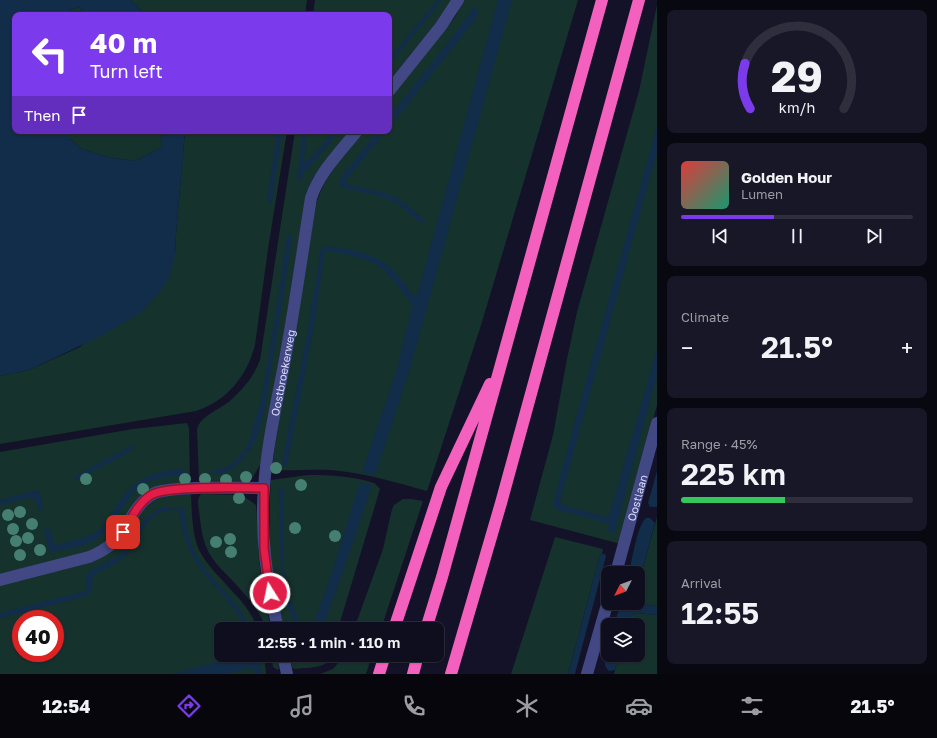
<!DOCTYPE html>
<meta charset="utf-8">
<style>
body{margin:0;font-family:"Golos Text",sans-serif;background:#171727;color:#f1f3f6;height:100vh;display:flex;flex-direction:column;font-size:15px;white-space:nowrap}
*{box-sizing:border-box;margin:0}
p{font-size:13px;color:#9b9ca4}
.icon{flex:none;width:22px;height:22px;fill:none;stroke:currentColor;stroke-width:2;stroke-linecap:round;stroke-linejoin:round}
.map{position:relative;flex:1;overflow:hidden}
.panel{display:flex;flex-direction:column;gap:10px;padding:10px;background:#080810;width:280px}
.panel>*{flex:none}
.guide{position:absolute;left:12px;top:12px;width:380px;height:122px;border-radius:8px;box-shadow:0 1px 3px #0004,0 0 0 1px #2e2e3c;background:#7c3aed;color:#fff;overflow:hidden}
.needle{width:26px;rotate:228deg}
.tools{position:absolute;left:601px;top:566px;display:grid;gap:8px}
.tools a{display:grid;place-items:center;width:44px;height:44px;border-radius:8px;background:#0e0e1e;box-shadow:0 1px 3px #0004,0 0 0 1px #2e2e3c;font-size:20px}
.speed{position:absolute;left:12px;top:610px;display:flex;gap:8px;font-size:20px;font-weight:700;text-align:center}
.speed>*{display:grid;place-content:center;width:52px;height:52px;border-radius:50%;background:#0e0e1e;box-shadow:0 1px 3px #0004,0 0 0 1px #2e2e3c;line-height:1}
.speed .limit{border:6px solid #d22;background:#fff;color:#111}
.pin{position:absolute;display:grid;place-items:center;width:34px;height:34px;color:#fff;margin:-17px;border-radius:8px;box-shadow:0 2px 6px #0006}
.me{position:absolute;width:44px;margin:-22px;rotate:350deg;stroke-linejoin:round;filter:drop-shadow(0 0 3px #0008)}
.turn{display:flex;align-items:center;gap:14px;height:84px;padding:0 12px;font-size:18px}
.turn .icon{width:52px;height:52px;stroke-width:2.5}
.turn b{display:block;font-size:28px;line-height:34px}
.then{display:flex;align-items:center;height:38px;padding:0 12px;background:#0003;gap:8px;font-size:15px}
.big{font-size:30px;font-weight:600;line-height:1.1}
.panel .tile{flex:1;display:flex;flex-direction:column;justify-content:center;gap:6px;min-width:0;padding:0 14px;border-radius:8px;background:#171727}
.panel .dial{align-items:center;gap:0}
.dial svg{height:104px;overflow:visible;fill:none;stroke:#2e2e3c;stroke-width:7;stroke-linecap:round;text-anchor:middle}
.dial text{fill:#f1f3f6;stroke:none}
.song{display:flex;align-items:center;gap:12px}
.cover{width:48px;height:48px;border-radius:6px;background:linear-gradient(135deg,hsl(0 70% 55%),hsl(160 70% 35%))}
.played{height:4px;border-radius:2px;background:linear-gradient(90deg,#7c3aed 40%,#2e2e3c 40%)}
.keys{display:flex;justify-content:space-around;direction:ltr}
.heat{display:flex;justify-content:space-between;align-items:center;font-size:22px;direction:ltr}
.charge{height:6px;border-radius:3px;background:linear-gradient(90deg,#34c759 45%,#2e2e3c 0)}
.trip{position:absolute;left:214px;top:622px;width:230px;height:40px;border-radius:8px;background:#0e0e1e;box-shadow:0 1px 3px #0004,0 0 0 1px #2e2e3c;font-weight:600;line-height:40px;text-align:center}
.tabs{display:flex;height:64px;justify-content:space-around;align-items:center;background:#06060c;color:#9b9ca4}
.tabs .icon{width:28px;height:28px}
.tabs .active{color:#7c3aed}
.tabs b{font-size:18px;color:#f1f3f6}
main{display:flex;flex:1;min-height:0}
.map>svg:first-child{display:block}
</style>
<main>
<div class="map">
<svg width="657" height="674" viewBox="0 0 657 674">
<rect width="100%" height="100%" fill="#131228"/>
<path fill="#16322d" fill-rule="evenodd" d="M 130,0 L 307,0 L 305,15 L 146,15 Z
M 315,0 L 451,0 L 439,19 L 389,81 L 389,15 L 313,15 Z
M 464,0 L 578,0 L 482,322 L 427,491 C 395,482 364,473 331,470 C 312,469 292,471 272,470 L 277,429 L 316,205 C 323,177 346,153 364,131 L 389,131 L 389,100 L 455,17 Z
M 657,5 L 657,405 L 620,542 L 617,543 L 530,520 L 553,435 L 567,359 L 577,312 L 639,91 Z
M 78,7 L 90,15 L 58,15 Z
M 70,131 L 160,131 L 162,147 L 135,161 L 108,157 L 82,149 L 70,139 Z
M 185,131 L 287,131 L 268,249 L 255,345 C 247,376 227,401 196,411 L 0,444 L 0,376 L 29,370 L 80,347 L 175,254 L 176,234 Z
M 295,131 L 350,131 L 313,178 L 307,191 L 284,332 L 260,465 L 253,477 L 247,482 L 201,483 L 199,481 L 197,429 C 200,416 221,409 231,400 C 244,388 254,376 260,360 Z
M 187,423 L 189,428 L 190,482 L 189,483 L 164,485 L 108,540 L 98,547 L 86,552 L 0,575 L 0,452 L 133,429 Z
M 308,475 C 329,475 354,476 374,483 C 376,484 378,487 380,489 L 338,629 L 284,629 C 280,612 275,595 273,578 C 268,546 269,513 271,480 Z
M 189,494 L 191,495 C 192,514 192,533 199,550 C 207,566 221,578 232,591 C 243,602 252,614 258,629 L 221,629 L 221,655 L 264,655 L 266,674 L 0,674 L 0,585 L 84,564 L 155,499 L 165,496 ZM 21,619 L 55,619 L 55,653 L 21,653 Z
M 201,494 L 242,495 L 256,505 L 259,560 L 263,590 L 271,629 L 266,629 C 259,608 244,593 229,577 C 222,570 214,562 209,553 C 202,540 201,526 199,511 C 198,506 197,498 201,494 Z
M 403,499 L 411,499 L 423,501 L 381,629 L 354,629 L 383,549 L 392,509 L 394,505 Z
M 657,517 L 657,606 L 637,603 L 638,585 Z
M 555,537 L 603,549 L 602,554 L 600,555 L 568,674 L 511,674 Z
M 637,613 L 657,615 L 657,674 L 614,674 L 619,655 L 638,655 L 638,625 L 628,625 L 632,615 Z
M 271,655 L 277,655 L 279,669 L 278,670 L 273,667 Z
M 289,655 L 333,655 C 327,670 307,667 294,669 L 292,667 Z
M 345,655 L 372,655 L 366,674 L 320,674 L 333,669 Z"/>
<path fill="#112d49" d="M 0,0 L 130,0 L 146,15 L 90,15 L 78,7 L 58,15 L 15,15 L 15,131 L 70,131 L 70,139 L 82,149 L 108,157 L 135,161 L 162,147 L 160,131 L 185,131 L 176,234 L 175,254 L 169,278 L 158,294 L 142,312 L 103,335 L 29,370 L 0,376 Z
M 437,0 L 442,0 L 389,66 L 389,59 Z
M 498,0 L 512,0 L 409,372 L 375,475 L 362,472 L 396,372 L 412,307 L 411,303 L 407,297 L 393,280 L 384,270 L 374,263 L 351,255 L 328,251 L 325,252 L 324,257 L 313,331 L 287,465 L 285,467 L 282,464 L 283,457 L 304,351 L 321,249 C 326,244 334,247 341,248 C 383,256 389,263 414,296 L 417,296 Z
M 474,7 L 479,10 L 475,20 L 389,128 L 389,117 L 460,27 Z
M 657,126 L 657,152 L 560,501 L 562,505 L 605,517 L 609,516 L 657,349 L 657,375 L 615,532 L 613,533 L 608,531 L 609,525 L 607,523 L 556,509 L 554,507 L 553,504 L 575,421 Z
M 277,131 L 282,131 L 272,202 L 270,204 L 267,200 Z
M 303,131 L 307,131 L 304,158 L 305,163 L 315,154 L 333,131 L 339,131 L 316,160 L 305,171 L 303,174 L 302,179 L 298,181 L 297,179 Z
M 378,131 L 386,131 L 347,179 L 345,183 L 347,184 C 363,189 380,190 395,197 C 406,203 416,212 425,221 L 424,224 C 414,219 406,209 396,203 C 379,194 360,192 341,187 L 339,185 L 342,176 Z
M 288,235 L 290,235 L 292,238 C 286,280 279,322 272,364 C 267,389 266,417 255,441 C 247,456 231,477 212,474 L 211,472 L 213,470 L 228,467 L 234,462 L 244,452 L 251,436 L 262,395 L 279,292 L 287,236 Z
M 133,445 L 135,448 C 116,460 96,470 76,480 L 74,480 L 75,476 Z
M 184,469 L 186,471 L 185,474 C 171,478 157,476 144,484 C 125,496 119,519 103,534 C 91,546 68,549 51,552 L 49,550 L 44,530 L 45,528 L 50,529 L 54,543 L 56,545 C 70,541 87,539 99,530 C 107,523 111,513 117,505 C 133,479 154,471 184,469 Z
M 657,471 L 657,507 L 650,507 L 648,503 Z
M 360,482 L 372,485 L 344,569 L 322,629 L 312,629 L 331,575 Z
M 280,487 L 283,487 L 284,489 L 284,570 C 287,591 293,610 303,629 L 297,629 L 295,625 L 282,590 L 281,577 L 279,490 Z
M 37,490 L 39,491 C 41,497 44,506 42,512 L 40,512 L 35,499 L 32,497 L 0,505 L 0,500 Z
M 165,507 L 183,507 C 185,512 185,519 186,525 C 188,536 192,547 197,557 C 213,585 238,597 249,629 L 245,629 C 236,607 219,592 204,574 C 189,556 182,535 179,511 C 175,509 172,510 167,511 C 143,514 139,545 122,559 C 114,567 102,569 93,576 L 92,588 L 89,595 L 60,603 L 0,618 L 0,613 L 85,591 C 89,585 83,579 88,573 C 93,566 113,561 121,554 C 135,538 142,513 165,507 Z
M 646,518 L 650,518 L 655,523 L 638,585 L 638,573 L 629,573 C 632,561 637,525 646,518 Z
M 602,554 L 605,554 L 606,556 L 575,674 L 568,674 L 600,555 Z
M 621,603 L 637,603 L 657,606 L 657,615 L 637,613 L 632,615 L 628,625 L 614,625 Z
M 608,647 L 608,655 L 619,655 L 615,670 L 609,671 C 601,664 606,656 608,647 Z
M 247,655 L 258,655 L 262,674 L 256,674 L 252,668 L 249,668 L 225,674 L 171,674 Z"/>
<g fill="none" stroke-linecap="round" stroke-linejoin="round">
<g stroke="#414884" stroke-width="12">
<path d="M 389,91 L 441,26 L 458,0"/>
<path id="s1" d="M 616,573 L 657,423"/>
<path d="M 0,580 L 89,557 C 109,549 118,540 129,521 C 134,513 138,505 146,499 C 150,495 156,492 162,491 C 195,486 230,488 264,488"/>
<path id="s2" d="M 278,629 C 267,581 260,537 264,488 C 267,441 279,394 287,348 C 296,298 303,248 311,198 C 319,173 340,152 357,131"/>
<path d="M 283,655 L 287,674"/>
<path d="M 587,674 L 608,601"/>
</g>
<path stroke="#f460bd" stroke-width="12" d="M 394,629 L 441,487 L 490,384
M 426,629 L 442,577 L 602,0
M 379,674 L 385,655
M 413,674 L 418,655
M 451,674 L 501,503 L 639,0"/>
</g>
<g fill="#447f71">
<circle cx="276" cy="468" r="6"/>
<circle cx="246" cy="477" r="6"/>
<circle cx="86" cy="479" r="6"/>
<circle cx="185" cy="479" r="6"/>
<circle cx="205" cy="479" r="6"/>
<circle cx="226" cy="480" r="6"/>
<circle cx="301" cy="485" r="6"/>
<circle cx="143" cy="489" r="6"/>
<circle cx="239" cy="498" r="6"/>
<circle cx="20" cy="512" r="6"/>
<circle cx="8" cy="515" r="6"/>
<circle cx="32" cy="524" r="6"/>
<circle cx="116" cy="525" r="6"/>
<circle cx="295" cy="528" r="6"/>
<circle cx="13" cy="529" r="6"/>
<circle cx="335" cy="536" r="6"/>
<circle cx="28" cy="538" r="6"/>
<circle cx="230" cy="539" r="6"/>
<circle cx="16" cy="541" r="6"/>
<circle cx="216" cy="542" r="6"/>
<circle cx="40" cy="550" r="6"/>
<circle cx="231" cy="552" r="6"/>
<circle cx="20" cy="555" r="6"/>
</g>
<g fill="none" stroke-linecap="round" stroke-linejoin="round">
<defs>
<path id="route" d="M 123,532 C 131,519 138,503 151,495 C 167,485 241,488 264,488 L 264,548 L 270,593"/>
</defs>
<use href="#route" stroke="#92132f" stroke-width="10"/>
<use href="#route" stroke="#e11d48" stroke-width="7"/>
</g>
<g text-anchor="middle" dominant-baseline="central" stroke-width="3" stroke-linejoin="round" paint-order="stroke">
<g font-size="11" fill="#dcddfd" stroke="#131228">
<text stroke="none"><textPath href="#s2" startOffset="259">Oostbroekerweg</textPath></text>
<text stroke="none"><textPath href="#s1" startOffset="78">Oostlaan</textPath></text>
</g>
</g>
</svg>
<div class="tools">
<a><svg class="needle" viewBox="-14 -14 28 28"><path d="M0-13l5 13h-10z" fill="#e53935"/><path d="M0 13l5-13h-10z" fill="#9b9ca4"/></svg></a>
<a><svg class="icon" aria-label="layers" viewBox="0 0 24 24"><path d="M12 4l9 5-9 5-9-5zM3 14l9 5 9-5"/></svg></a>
</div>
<div class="speed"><div class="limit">40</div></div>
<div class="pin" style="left:123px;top:532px;background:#d93025"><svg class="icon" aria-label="arrive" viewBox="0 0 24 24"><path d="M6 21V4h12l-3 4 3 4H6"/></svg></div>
<svg class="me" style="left:270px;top:593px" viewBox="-20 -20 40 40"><circle r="17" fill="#e11d48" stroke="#fff" stroke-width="3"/><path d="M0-11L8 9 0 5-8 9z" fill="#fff"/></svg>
<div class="trip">12:55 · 1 min · 110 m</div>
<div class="guide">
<div class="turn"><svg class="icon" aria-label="left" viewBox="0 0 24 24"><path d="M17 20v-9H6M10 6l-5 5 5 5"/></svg><div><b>40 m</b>Turn left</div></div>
<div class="then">Then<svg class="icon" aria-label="arrive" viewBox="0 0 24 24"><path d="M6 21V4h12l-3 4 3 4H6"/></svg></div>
</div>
</div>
<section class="panel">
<div class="tile dial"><svg viewBox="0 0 100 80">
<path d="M14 69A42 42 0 1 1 86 69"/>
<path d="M14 69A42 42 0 0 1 10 34" stroke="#7c3aed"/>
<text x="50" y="56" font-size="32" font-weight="700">29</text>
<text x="50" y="72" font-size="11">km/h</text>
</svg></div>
<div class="tile">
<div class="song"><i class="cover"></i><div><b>Golden Hour</b><p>Lumen</p></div></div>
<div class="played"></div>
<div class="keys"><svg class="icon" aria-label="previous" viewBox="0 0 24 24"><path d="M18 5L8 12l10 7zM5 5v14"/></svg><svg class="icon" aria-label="pause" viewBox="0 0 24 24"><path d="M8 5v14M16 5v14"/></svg><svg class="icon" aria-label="next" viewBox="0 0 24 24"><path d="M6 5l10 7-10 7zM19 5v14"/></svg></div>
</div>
<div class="tile"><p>Climate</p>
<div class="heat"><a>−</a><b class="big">21.5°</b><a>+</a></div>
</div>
<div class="tile"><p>Range · 45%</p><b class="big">225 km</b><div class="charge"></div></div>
<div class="tile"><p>Arrival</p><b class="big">12:55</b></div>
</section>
</main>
<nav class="tabs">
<b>12:54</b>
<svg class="icon active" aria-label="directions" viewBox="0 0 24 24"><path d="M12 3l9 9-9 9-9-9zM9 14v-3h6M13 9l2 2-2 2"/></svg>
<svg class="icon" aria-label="music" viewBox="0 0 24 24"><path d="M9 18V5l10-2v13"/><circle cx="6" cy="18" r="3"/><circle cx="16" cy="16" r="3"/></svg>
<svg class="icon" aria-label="phone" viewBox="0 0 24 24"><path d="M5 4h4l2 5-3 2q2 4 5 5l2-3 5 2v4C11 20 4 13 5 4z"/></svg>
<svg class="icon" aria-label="climate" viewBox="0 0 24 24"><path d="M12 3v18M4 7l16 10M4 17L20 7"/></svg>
<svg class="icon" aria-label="car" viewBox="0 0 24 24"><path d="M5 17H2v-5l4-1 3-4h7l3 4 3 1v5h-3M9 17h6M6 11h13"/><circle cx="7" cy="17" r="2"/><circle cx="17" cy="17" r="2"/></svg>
<svg class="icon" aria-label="filters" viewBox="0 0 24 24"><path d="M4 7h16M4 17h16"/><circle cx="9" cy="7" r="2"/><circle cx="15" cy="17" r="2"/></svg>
<b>21.5°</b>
</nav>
